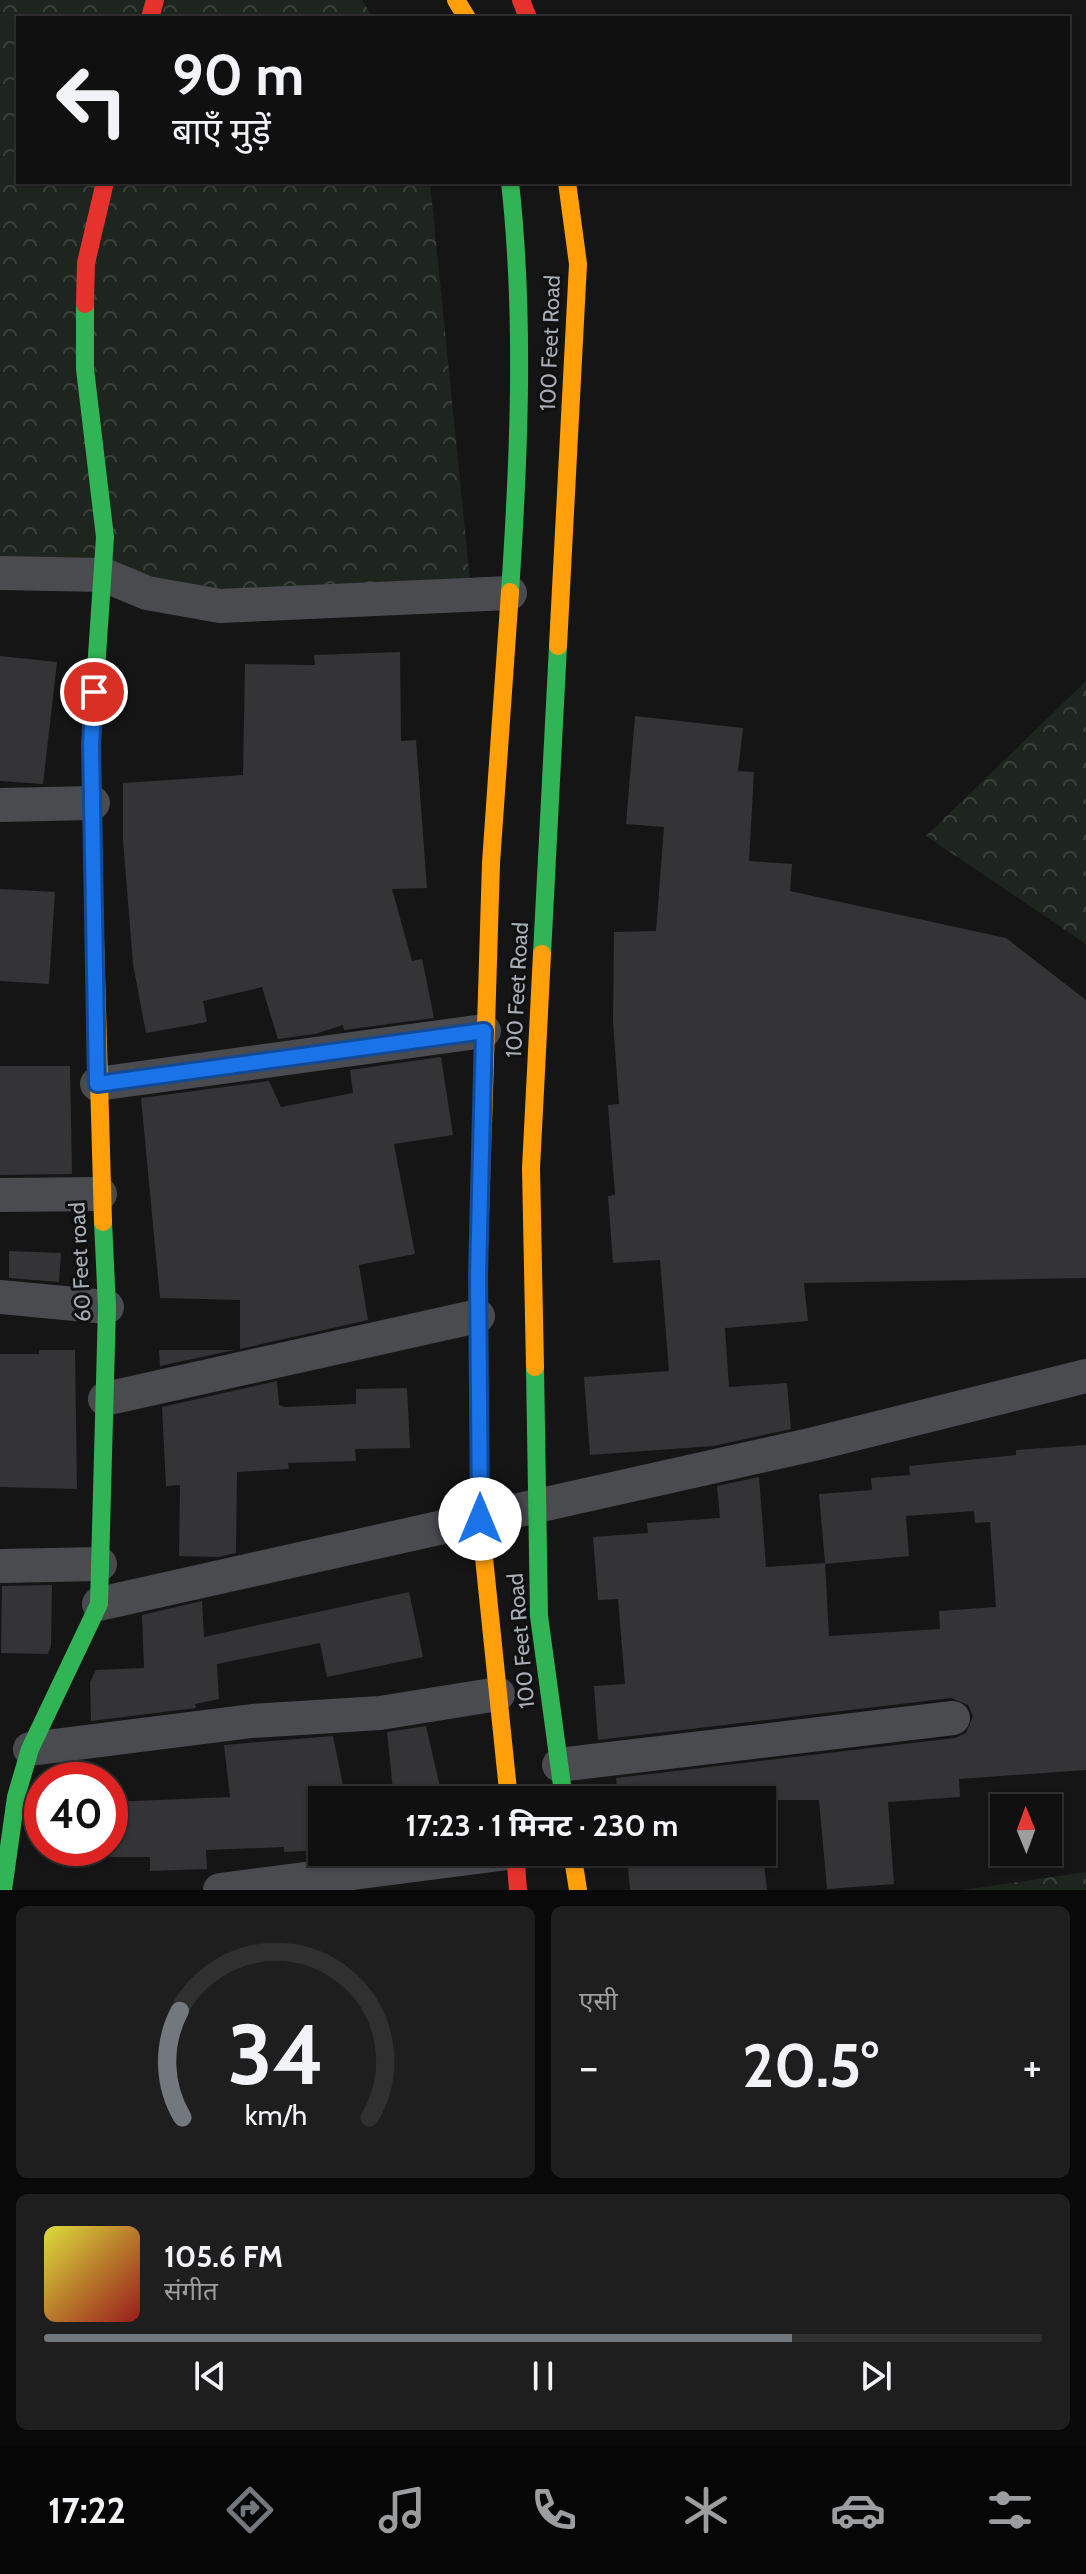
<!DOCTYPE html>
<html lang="hi">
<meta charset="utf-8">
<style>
body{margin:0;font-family:Cabin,"Noto Sans Devanagari",sans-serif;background:#1e1e1e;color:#f1f3f6;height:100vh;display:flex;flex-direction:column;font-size:30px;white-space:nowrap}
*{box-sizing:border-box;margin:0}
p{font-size:26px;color:#9c9d9f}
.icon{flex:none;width:44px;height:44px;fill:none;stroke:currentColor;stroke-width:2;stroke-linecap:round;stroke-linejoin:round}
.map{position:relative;height:1890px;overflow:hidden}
.sheet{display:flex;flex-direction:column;gap:16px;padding:16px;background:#090909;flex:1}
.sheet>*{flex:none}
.guide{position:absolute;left:16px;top:16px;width:1054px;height:168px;border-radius:0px;box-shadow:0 2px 6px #0004,0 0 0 2px #303030;background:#101010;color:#f1f3f6;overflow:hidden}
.needle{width:52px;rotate:359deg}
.tools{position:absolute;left:990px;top:1794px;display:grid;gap:16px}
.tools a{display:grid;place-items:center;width:72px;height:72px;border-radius:0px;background:#101010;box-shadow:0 2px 6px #0004,0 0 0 2px #303030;font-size:40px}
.speed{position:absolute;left:24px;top:1762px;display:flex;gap:16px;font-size:40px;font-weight:700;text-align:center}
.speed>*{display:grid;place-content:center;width:104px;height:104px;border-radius:50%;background:#101010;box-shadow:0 2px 6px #0004,0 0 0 2px #303030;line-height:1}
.speed .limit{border:12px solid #d22;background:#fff;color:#111}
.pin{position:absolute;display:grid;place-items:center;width:68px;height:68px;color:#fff;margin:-34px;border:4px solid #fff;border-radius:50%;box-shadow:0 2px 8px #0007}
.me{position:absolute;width:88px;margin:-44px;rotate:0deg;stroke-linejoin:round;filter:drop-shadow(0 0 6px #0008)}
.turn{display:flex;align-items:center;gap:28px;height:168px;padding:0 24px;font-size:36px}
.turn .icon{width:104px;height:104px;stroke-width:2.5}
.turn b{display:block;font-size:56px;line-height:68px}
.big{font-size:60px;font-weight:700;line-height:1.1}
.sheet .tile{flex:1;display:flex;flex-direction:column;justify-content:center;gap:12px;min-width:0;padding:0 28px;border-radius:12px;background:#1e1e1e}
.sheet .dial{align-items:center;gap:0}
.dial svg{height:208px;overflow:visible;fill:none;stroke:#303030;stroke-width:7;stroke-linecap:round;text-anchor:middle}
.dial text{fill:#f1f3f6;stroke:none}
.song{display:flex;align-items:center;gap:24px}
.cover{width:96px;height:96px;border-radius:12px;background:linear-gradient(135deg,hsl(60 70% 55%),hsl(0 70% 35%))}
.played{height:8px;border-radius:4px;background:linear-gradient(90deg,#73787f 75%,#303030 75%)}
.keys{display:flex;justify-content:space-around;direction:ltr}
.heat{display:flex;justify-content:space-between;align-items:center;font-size:44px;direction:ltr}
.sheet .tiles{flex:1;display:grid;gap:16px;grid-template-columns:1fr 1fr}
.tile:last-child{grid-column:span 2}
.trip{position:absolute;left:308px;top:1786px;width:468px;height:80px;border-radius:0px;background:#101010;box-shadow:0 2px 6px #0004,0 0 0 2px #303030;font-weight:700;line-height:80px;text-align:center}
.menu{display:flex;height:128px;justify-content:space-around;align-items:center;background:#060606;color:#9c9d9f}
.menu .icon{width:56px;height:56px}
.menu .on{color:#73787f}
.menu b{font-size:36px;color:#f1f3f6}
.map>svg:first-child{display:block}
</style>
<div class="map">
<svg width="1086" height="1890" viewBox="0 0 1086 1890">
<defs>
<pattern id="forest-crowns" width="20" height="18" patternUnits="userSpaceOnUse" patternTransform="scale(2)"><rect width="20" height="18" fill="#1e241e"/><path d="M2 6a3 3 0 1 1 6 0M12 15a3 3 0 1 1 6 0" fill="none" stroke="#3c413c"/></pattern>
</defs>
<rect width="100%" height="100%" fill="#151516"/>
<path fill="url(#forest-crowns)" d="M 0,0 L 362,0 L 373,18 L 18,18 L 18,182 L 430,182 L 473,610 L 0,586 Z
M 1086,681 L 1086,944 L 926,836 Z
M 1086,1872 L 1086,1890 L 963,1890 Z"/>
<path fill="#343436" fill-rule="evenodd" d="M 400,652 L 401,741 L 416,740 L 427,888 L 392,889 L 412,961 L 422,959 L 434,1018 L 344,1030 L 343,1025 L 315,1034 L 278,1039 L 262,987 L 203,1001 L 207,1022 L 146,1033 L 133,964 L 123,840 L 123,783 L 243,775 L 245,664 L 315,665 L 314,655 Z
M 0,656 L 57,662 L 43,784 L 0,781 Z
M 635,716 L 743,728 L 738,771 L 754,772 L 749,861 L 792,864 L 790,891 L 1006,938 L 1086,1000 L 1086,1278 L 804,1283 L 808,1321 L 725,1328 L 729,1387 L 787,1383 L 791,1429 L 713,1446 L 590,1455 L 584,1377 L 669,1371 L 660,1260 L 613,1263 L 608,1196 L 615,1195 L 608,1105 L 619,1104 L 613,1022 L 614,932 L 656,931 L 664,827 L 626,824 Z
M 0,889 L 55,892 L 49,984 L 0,981 Z
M 441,1057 L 453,1135 L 394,1144 L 415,1254 L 359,1265 L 368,1320 L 240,1349 L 240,1300 L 160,1298 L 141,1098 L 269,1081 L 281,1107 L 353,1093 L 350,1070 Z
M 0,1066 L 70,1066 L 72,1174 L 0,1175 Z
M 9,1251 L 61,1253 L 59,1282 L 9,1278 Z
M 39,1350 L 75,1350 L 77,1489 L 0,1487 L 0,1354 L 39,1354 Z
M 159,1350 L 234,1350 L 160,1366 Z
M 277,1381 L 279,1405 L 285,1407 L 356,1404 L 356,1389 L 407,1388 L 410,1448 L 355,1449 L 356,1461 L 288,1463 L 289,1469 L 237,1472 L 236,1553 L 218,1557 L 179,1556 L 180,1485 L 166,1486 L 162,1407 Z
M 1086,1445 L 1086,1770 L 959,1779 L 960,1797 L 888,1802 L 894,1884 L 827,1889 L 819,1800 L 618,1800 L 616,1778 L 955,1738 L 966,1733 L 973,1716 L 968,1705 L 951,1698 L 598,1740 L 594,1686 L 625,1684 L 618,1599 L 598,1600 L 593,1537 L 648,1533 L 647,1523 L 720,1518 L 717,1486 L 759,1477 L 766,1567 L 825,1563 L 819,1494 L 872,1490 L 871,1478 L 910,1475 L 909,1466 L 1016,1455 L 1016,1450 ZM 974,1511 L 975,1523 L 990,1522 L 996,1607 L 939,1611 L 940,1629 L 829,1636 L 825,1564 L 909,1556 L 906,1516 Z
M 52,1585 L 51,1646 L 48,1654 L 1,1653 L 2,1586 Z
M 409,1592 L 423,1657 L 327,1677 L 320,1643 L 217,1664 L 219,1699 L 195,1704 L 196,1708 L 91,1721 L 90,1682 L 96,1670 L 144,1668 L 142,1615 L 202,1601 L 204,1637 Z
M 426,1726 L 443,1800 L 394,1800 L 387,1732 Z
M 333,1736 L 346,1800 L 322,1800 L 322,1850 L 284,1852 L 284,1847 L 206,1850 L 207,1869 L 150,1871 L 150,1857 L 110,1857 L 110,1802 L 230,1797 L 224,1745 Z
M 762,1846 L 767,1890 L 630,1890 L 627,1856 L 762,1852 Z"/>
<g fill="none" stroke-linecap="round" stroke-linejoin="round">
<path stroke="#494b4f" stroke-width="34" d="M 0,573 L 104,575 L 147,593 L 220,606 L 510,593
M 0,805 L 93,803
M 97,1084 L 484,1031
M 0,1195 L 100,1194
M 0,1297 L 107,1307
M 105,1399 L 478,1316
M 0,1566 L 100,1564
M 99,1604 L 814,1444 L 1086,1376
M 30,1749 L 252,1721 L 380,1713 L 498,1694
M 559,1765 L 953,1718
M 220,1890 L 515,1852"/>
<path stroke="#30b455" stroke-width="18" d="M 85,304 L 85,369 L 105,537 L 91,744 L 93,867
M 510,592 C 519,457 525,317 510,182
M 542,954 L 558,646
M 535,1367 L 539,1616 L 564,1800
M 3,1890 L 16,1797 L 30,1749 L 99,1604 L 107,1307 L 103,1222"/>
<path stroke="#ff9f0a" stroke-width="18" d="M 456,0 L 467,18
M 558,646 L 578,264 L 567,182
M 93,867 L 103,1222
M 483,1124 L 491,863 L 510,592
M 535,1367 L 531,1168 L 542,954
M 480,1485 L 480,1519 L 509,1800
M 572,1852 L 578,1890"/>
<path stroke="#e5322d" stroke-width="18" d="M 521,0 L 528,18
M 150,18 L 155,0
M 85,304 L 86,263 L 105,182
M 480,1485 L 478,1275 L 483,1124
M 515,1852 L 518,1890"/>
</g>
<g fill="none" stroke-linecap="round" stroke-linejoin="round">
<defs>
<path id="route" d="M 94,692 L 91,744 L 97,1084 L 484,1031 L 478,1275 L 480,1519"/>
</defs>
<use href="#route" stroke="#114b97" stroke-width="20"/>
<use href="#route" stroke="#1a73e8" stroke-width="14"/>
</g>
<g text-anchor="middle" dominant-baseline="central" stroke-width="6" stroke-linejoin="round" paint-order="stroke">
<g font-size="22" fill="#a6adb7" stroke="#101011">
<text transform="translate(550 343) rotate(-88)">100 Feet Road</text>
<text transform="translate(517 990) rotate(-87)">100 Feet Road</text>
<text transform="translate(80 1262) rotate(-93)">60 Feet road</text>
<text transform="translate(521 1641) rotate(-95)">100 Feet Road</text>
</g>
</g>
</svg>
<div class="tools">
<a><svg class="needle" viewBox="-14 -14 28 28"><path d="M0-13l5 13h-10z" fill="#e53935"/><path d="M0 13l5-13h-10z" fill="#9c9d9f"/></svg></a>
</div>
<div class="speed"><div class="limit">40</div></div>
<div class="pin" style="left:94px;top:692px;background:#d93025"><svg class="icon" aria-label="arrive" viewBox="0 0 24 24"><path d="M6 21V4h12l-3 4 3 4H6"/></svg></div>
<svg class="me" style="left:480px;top:1519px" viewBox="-20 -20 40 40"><circle r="19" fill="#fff"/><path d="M0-13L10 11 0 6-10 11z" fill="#1a73e8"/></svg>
<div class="trip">17:23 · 1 मिनट · 230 m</div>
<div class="guide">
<div class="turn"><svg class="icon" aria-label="left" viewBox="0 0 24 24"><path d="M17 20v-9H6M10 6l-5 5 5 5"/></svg><div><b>90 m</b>बाएँ मुड़ें</div></div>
</div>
</div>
<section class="sheet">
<div class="tiles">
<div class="tile dial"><svg viewBox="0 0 100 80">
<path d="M14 69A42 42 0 1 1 86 69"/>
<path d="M14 69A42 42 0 0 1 13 28" stroke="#73787f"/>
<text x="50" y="56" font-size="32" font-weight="700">34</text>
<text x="50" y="72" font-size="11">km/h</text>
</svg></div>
<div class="tile"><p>एसी</p>
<div class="heat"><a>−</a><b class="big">20.5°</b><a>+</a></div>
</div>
<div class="tile">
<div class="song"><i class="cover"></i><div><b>105.6 FM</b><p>संगीत</p></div></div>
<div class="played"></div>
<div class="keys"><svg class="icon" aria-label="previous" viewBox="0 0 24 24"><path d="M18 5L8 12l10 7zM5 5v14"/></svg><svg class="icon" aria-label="pause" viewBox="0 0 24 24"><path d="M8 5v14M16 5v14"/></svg><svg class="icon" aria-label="next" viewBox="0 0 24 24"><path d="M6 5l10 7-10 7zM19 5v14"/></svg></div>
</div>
</div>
</section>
<nav class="menu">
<b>17:22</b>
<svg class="icon on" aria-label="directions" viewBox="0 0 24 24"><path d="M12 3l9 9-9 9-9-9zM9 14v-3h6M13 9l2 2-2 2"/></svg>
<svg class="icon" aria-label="music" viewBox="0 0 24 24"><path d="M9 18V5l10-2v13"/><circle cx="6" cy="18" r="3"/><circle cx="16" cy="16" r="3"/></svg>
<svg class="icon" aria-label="phone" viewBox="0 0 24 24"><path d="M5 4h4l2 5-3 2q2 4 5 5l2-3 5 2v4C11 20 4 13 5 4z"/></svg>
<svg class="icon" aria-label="climate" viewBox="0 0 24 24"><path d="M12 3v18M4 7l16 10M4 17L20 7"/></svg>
<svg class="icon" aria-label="car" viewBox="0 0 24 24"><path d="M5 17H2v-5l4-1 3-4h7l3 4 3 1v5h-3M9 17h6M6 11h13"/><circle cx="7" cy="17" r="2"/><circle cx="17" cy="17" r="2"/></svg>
<svg class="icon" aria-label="filters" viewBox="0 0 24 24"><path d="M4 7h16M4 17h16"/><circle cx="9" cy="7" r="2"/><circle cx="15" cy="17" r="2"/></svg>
</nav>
